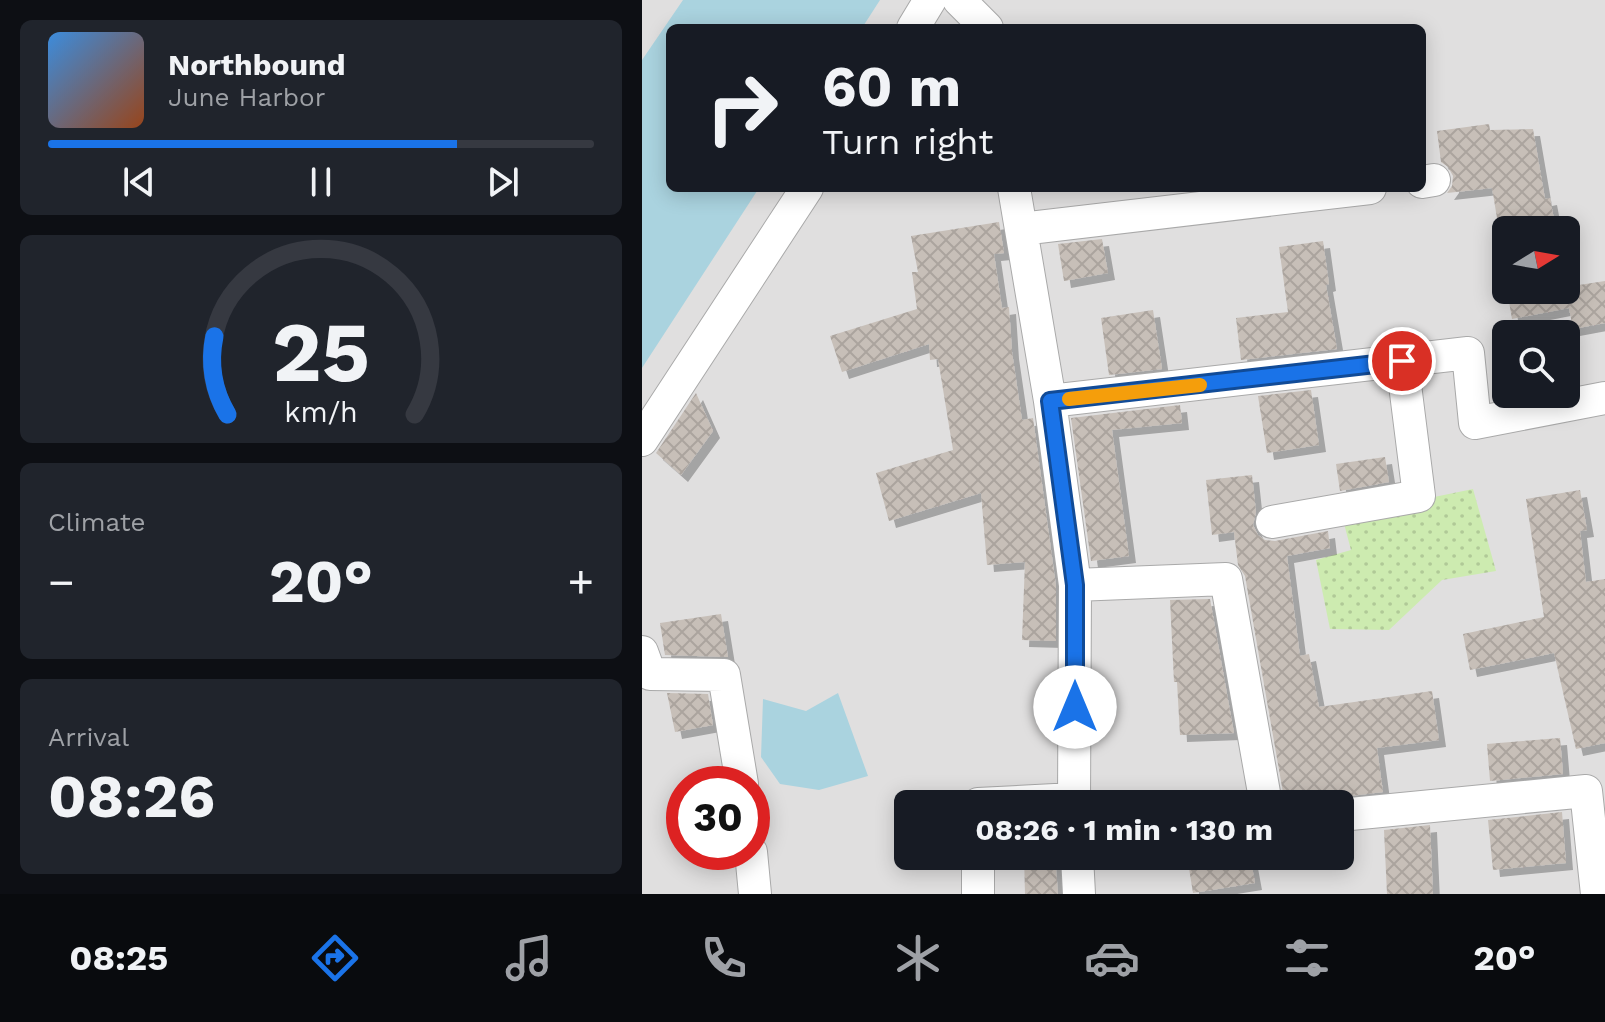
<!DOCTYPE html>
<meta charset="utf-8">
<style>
body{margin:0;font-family:"Work Sans",sans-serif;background:#20242c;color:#f1f3f6;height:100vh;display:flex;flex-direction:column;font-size:30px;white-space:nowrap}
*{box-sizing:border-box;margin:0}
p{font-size:26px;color:#9ea1a6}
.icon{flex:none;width:44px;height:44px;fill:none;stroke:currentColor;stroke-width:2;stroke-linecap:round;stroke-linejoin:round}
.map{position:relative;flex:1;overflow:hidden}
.details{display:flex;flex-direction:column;gap:20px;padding:20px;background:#0d0f14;width:642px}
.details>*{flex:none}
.top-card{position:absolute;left:24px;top:24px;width:760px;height:168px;border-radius:12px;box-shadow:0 4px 20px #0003;background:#171b24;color:#f1f3f6;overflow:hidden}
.needle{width:52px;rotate:79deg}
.controls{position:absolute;left:850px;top:216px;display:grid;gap:16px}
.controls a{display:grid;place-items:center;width:88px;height:88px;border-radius:12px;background:#171b24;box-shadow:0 4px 20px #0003;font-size:40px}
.speed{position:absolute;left:24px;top:766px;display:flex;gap:16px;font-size:40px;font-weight:700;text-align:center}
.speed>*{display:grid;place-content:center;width:104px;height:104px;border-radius:50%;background:#171b24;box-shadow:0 4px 20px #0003;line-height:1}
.speed .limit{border:12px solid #d22;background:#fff;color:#111}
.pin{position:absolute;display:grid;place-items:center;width:68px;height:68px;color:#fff;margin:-34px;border:4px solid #fff;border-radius:50%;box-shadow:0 2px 8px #0007}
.me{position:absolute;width:88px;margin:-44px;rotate:0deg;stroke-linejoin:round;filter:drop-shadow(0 0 6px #0008)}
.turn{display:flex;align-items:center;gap:28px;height:168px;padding:0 24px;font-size:36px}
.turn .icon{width:104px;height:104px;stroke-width:2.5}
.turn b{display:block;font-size:56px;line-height:68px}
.big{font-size:60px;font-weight:700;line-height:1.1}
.details .card{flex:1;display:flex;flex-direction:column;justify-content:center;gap:12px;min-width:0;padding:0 28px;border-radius:12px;background:#20242c}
.details .dial{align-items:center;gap:0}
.dial svg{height:208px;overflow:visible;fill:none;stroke:#363941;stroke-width:7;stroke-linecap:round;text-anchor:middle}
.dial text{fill:#f1f3f6;stroke:none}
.song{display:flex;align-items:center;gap:24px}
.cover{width:96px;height:96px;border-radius:12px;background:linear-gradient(135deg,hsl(210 70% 55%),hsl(20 70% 35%))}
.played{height:8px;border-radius:4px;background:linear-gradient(90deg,#1a73e8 75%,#363941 75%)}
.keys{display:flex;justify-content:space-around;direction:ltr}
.heat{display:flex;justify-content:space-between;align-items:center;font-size:44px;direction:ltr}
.trip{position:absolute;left:252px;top:790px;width:460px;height:80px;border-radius:12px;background:#171b24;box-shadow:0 4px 20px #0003;font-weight:700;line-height:80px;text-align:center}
.menu{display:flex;height:128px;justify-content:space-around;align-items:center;background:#090b0e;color:#9ea1a6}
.menu .icon{width:56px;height:56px}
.menu .current{color:#1a73e8}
.menu b{font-size:36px;color:#f1f3f6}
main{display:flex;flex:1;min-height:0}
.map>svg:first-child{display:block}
</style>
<main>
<section class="details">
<div class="card">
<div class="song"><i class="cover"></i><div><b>Northbound</b><p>June Harbor</p></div></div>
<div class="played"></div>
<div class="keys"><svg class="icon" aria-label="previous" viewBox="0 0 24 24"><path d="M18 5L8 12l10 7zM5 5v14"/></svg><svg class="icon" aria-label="pause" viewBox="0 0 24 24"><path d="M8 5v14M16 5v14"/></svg><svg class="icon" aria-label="next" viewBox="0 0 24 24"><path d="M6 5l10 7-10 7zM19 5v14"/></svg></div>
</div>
<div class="card dial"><svg viewBox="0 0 100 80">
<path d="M14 69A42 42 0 1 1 86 69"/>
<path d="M14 69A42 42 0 0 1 9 39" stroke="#1a73e8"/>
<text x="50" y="56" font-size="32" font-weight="700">25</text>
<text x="50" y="72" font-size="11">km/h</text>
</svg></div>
<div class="card"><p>Climate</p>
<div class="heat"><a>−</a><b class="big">20°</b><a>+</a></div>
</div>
<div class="card"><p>Arrival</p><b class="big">08:26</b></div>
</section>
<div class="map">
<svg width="963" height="894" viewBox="0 0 963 894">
<defs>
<pattern id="grass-dots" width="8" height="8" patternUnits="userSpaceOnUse" patternTransform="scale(2)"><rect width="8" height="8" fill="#cdebb0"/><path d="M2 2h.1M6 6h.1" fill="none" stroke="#b0c997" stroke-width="1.8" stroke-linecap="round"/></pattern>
<pattern id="building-cross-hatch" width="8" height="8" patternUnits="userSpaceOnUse" patternTransform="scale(2)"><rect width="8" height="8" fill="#c7bfb8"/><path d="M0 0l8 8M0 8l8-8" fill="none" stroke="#aba49e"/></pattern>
<filter id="shadow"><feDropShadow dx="7" dy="7" stdDeviation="0" flood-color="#0004"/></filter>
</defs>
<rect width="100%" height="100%" fill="#f2efe9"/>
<path fill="#e0dfdf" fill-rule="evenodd" d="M 0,0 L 963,0 L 963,894 L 0,894 ZM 28,28 L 780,28 L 780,188 L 28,188 ZM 864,230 L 924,230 L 924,290 L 864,290 ZM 864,334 L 924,334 L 924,394 L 864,394 ZM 42,784 L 110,784 L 110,852 L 42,852 ZM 266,804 L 698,804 L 698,856 L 266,856 Z"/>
<path fill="url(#grass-dots)" d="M 831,489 L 854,571 L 800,580 L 747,630 L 688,629 L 674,560 L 709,550 L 700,516 Z"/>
<path fill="#aad3df" d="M 41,0 L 238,0 L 220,28 L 28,28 L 28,188 L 117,188 L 0,368 L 0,60 Z
M 196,693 L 226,776 L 177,790 L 138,784 L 119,757 L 121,699 L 164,711 Z"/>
<path fill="url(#building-cross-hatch)" filter="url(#shadow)" d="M 847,124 L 848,130 L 891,129 L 903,199 L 908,198 L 914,230 L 857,230 L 850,188 L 805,193 L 810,186 L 811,176 L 806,167 L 799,162 L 795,131 Z
M 357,222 L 362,253 L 352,254 L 360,308 L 367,307 L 370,352 L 380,420 L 391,418 L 414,586 L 414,641 L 380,640 L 383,562 L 345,565 L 339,493 L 247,521 L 234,473 L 311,450 L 296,359 L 288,360 L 287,344 L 200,372 L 188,336 L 275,309 L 270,272 L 276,272 L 269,236 Z
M 460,239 L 466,273 L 422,281 L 416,244 Z
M 681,241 L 687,284 L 684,285 L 695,349 L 599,360 L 594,318 L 646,312 L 637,247 Z
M 963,281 L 963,323 L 931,329 L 927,308 L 870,319 L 865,290 L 924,290 L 924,287 Z
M 511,310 L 520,369 L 467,375 L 459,318 Z
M 669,390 L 677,445 L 625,453 L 616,396 Z
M 54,393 L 71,431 L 39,475 L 14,453 Z
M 538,405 L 540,423 L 470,430 L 487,556 L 449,561 L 429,418 Z
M 743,457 L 747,482 L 698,491 L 694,464 Z
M 610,475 L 614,512 L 611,525 L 616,535 L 623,540 L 633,541 L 686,531 L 688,548 L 645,556 L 658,656 L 667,654 L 677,707 L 790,691 L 797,740 L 735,748 L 741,792 L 643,804 L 603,576 L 596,565 L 592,532 L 570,535 L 564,480 Z
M 938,490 L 945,530 L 938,531 L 944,582 L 963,579 L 963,743 L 934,749 L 912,653 L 828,670 L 821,634 L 902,617 L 884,499 Z
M 568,599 L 592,733 L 538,735 L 535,682 L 532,682 L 528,600 Z
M 79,614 L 86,657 L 23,655 L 18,623 Z
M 25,693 L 66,694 L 71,725 L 33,732 Z
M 918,738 L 921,774 L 848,781 L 845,744 Z
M 920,812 L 924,863 L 851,870 L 846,820 Z
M 788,825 L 791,894 L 745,894 L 742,830 Z
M 382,856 L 413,856 L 416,894 L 383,894 Z
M 545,856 L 608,856 L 613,883 L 551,893 Z"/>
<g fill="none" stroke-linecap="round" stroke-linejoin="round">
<defs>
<path id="street" d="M 317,0 L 345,28
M 271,28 L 288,0
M 780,182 L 792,180
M 372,188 L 408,401 L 433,585 L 432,804
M 379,229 L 728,188
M 408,401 L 826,353 L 833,423 L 963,398
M 0,440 L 165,188
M 630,522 L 777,496 L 760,361
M 433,585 L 584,579 L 624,804
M 0,652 L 8,674 L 82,675 L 100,784
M 336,804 L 432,799
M 698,815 L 944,791 L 955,894
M 109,852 L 113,894
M 435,856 L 437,894
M 336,894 L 336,856"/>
</defs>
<use href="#street" stroke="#a9a9a9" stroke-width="34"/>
<use href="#street" stroke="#fff" stroke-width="32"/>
</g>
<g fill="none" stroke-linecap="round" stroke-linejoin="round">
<defs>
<path id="route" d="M 433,707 L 433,585 L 408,401 L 760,361"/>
</defs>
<use href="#route" stroke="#114b97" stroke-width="20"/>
<use href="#route" stroke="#1a73e8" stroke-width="14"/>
<path stroke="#f59e0b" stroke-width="14" d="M 427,399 L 558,385"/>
</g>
</svg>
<div class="controls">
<a><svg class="needle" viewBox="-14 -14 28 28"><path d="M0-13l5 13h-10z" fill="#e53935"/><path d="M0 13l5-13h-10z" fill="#9ea1a6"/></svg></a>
<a><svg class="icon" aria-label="search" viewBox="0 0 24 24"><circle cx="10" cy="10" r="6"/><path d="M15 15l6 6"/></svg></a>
</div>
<div class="speed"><div class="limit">30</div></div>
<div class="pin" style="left:760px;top:361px;background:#d93025"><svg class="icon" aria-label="arrive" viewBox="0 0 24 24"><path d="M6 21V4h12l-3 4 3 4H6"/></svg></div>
<svg class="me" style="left:433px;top:707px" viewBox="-20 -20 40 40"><circle r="19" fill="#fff"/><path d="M0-13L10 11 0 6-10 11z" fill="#1a73e8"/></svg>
<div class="trip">08:26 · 1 min · 130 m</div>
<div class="top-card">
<div class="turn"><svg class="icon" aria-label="right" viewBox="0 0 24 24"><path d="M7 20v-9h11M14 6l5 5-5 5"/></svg><div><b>60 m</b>Turn right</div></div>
</div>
</div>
</main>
<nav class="menu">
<b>08:25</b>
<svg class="icon current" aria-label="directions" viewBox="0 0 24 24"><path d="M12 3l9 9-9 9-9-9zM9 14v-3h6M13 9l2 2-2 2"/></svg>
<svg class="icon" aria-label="music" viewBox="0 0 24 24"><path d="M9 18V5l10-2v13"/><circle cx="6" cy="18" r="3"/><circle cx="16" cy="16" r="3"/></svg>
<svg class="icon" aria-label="phone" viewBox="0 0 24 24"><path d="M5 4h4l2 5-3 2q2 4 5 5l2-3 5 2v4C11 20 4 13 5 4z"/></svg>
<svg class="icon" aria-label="climate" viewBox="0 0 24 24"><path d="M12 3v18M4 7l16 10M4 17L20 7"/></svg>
<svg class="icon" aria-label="car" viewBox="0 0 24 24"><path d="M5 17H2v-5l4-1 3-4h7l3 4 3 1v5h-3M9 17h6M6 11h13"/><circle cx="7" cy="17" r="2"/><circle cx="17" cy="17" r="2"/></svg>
<svg class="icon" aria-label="filters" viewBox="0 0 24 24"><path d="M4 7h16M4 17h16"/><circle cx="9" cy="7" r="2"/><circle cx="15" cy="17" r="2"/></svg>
<b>20°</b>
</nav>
